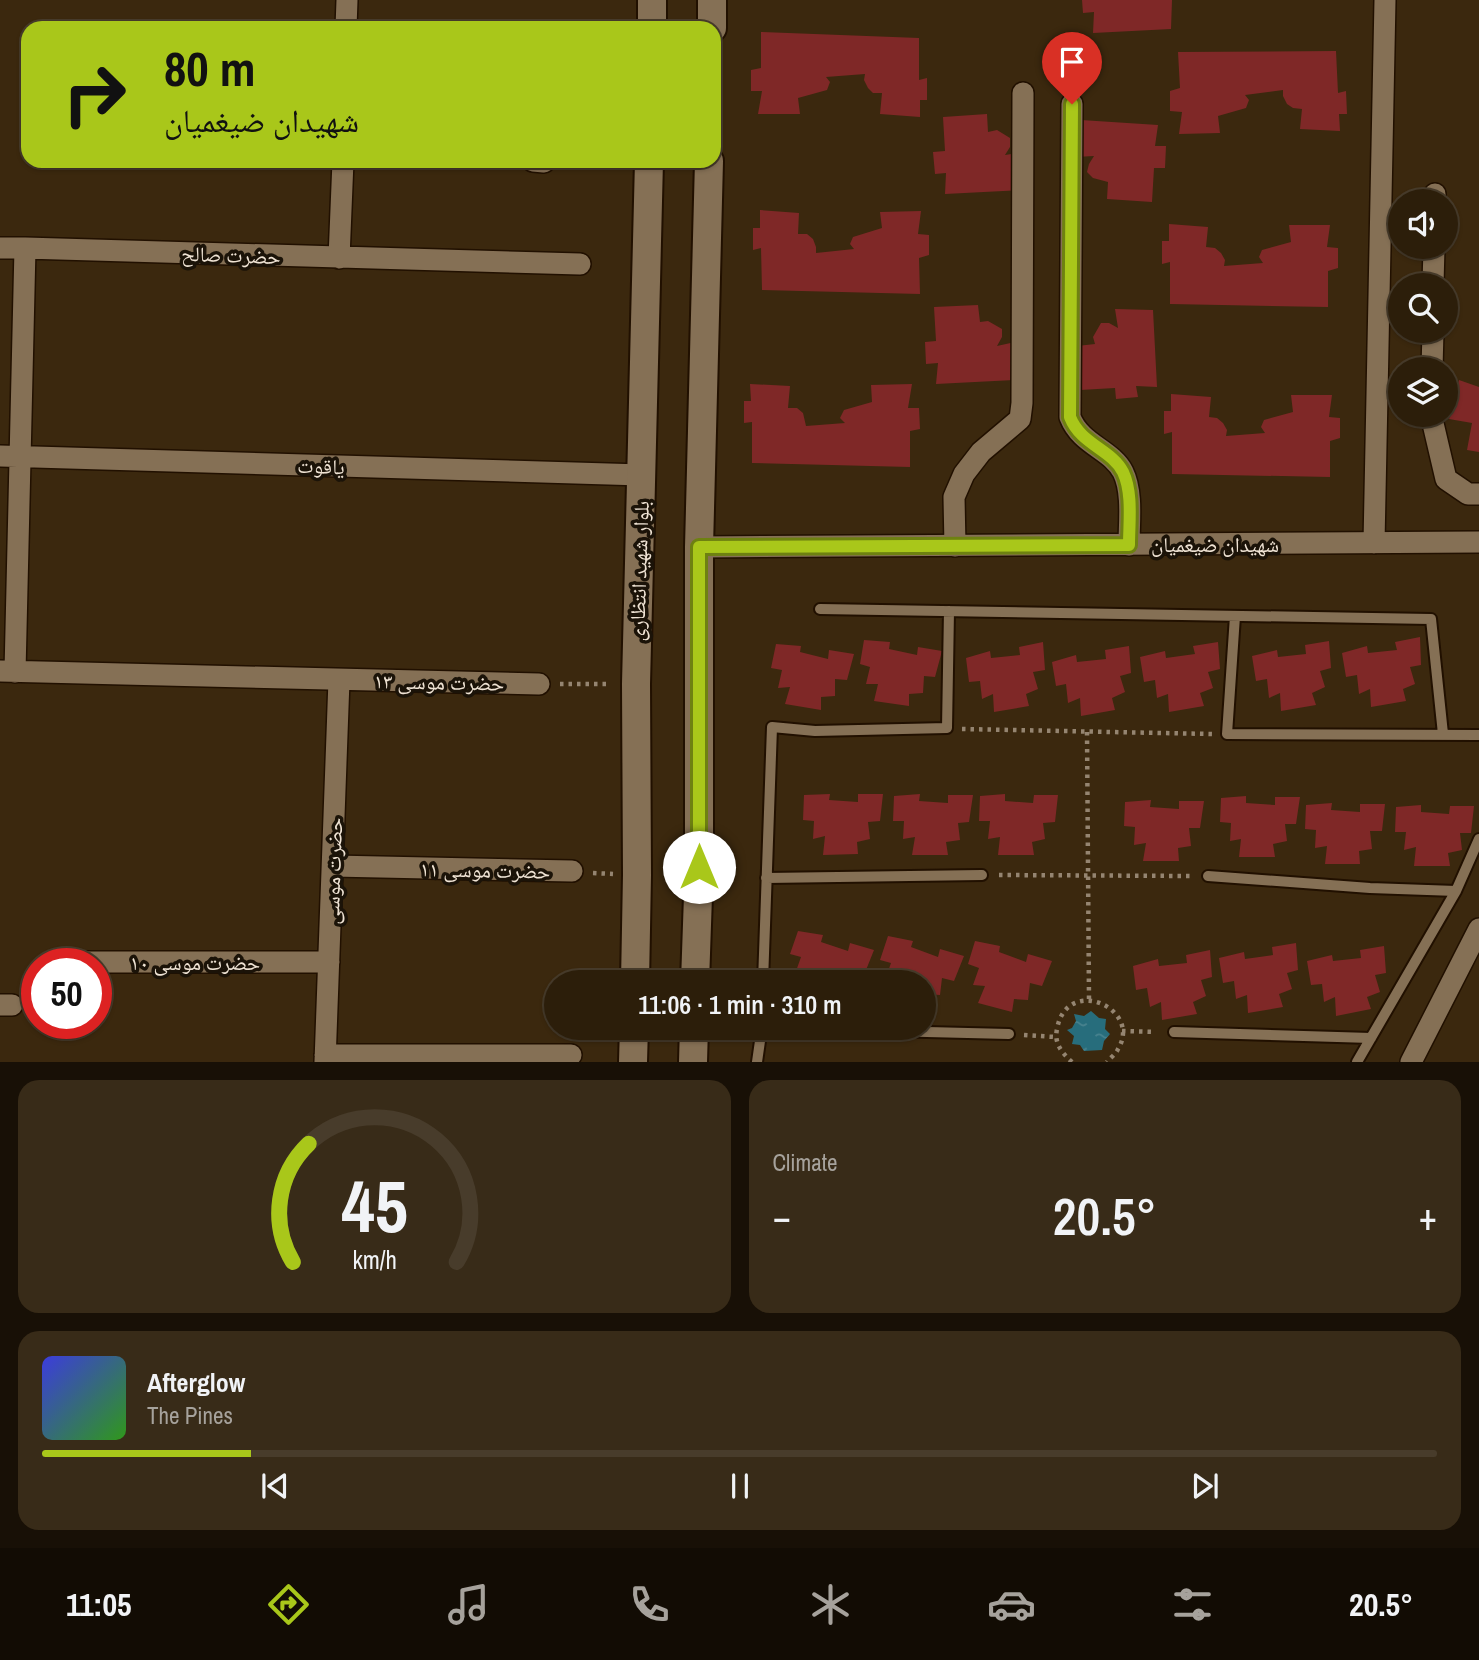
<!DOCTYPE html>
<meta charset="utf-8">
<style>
body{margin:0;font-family:"Archivo Narrow","Noto Naskh Arabic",sans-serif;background:#382b18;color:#f1f3f6;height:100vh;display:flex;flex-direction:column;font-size:26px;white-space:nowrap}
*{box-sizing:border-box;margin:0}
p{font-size:23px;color:#a6a29c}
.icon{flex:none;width:38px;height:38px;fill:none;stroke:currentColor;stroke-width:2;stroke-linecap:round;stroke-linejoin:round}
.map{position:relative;height:1062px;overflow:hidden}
.drawer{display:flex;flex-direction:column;gap:18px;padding:18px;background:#181006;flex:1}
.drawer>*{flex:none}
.top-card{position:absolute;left:21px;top:21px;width:700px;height:147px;border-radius:21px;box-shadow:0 2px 5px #0004,0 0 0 2px #483c2b;background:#a9c71a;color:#111;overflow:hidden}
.buttons{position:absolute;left:1388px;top:189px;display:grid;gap:14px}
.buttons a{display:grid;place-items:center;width:70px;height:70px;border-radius:50%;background:#2c1e0a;box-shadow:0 2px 5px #0004,0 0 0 2px #483c2b;font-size:35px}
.speed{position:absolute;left:21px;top:948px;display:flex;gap:14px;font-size:35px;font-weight:700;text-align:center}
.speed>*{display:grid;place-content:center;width:91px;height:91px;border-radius:50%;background:#2c1e0a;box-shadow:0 2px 5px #0004,0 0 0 2px #483c2b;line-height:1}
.speed .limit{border:10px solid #d22;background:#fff;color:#111}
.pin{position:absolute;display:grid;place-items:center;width:60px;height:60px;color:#fff;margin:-72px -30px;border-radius:50% 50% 50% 0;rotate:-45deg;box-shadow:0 0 7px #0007}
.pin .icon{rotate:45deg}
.me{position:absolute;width:77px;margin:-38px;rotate:0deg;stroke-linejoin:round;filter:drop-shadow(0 0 5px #0008)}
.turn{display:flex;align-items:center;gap:24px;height:147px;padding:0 28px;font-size:32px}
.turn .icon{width:91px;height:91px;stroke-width:2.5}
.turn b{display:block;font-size:49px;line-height:60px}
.big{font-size:52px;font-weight:600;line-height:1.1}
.drawer .widget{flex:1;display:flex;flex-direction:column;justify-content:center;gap:10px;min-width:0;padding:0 24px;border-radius:21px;background:#382b18}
.drawer .dial{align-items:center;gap:0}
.dial svg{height:182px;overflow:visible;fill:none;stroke:#483c2b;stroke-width:7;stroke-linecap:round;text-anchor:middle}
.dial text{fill:#f1f3f6;stroke:none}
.song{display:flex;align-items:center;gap:21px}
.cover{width:84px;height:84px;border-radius:10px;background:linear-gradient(135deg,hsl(240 70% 55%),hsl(110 70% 35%))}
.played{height:7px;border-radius:4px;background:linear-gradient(90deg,#a9c71a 15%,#483c2b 15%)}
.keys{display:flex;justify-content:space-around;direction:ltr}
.heat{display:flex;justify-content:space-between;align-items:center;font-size:38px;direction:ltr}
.drawer .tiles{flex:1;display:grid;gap:18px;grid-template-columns:1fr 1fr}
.widget:last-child{grid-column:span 2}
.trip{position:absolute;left:544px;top:970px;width:392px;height:70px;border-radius:35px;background:#2c1e0a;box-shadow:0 2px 5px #0004,0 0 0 2px #483c2b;font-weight:600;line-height:70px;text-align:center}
.tabs{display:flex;height:112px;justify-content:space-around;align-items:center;background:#120c04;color:#a6a29c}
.tabs .icon{width:49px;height:49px}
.tabs .active{color:#a9c71a}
.tabs b{font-size:32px;color:#f1f3f6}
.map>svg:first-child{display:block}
</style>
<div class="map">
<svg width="1479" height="1062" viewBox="0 0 1479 1062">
<defs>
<pattern id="water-ripples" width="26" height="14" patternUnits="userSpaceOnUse" patternTransform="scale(1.75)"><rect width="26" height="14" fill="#276d7c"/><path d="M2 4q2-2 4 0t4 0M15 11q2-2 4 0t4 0" fill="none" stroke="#47828e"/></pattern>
</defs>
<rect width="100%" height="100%" fill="#3b280e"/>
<path fill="url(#water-ripples)" d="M 1091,1011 L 1099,1018 L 1106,1019 L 1105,1029 L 1110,1034 L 1104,1041 L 1102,1050 L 1084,1051 L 1080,1045 L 1072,1044 L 1074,1036 L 1067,1030 L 1072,1028 L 1076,1021 L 1074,1014 L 1084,1016 Z"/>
<path fill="#7f2827" d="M 1082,0 L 1172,0 L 1171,29 L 1093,33 L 1094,12 L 1083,13 Z
M 761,32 L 919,38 L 919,80 L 927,78 L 927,100 L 920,100 L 920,117 L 880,114 L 882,93 L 873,93 L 868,88 L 864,80 L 865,74 L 826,77 L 830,82 L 827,90 L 798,98 L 800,114 L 758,114 L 762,91 L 751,91 L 751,70 L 761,68 Z
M 1336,51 L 1338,93 L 1346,91 L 1347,114 L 1339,114 L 1340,131 L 1300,129 L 1302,109 L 1293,108 L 1287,104 L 1283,96 L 1283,90 L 1245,95 L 1249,100 L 1246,108 L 1218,116 L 1220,133 L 1179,134 L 1182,112 L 1170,111 L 1170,91 L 1180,88 L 1178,52 Z
M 987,114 L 988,132 L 997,130 L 1010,138 L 1010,147 L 1005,155 L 1024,152 L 1022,190 L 945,194 L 946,173 L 935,174 L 933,152 L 945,151 L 943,117 Z
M 1081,120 L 1158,125 L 1155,146 L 1166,146 L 1165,168 L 1154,168 L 1152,202 L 1107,199 L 1108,182 L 1093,178 L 1087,172 L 1089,164 L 1094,156 L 1075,157 Z
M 760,210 L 799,213 L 798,234 L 807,234 L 813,239 L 816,247 L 816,253 L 854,249 L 850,244 L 853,237 L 882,228 L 880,212 L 921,211 L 918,234 L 929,235 L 929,255 L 919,258 L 920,294 L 762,290 L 761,248 L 753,250 L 753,228 L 760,228 Z
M 1169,224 L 1208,227 L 1206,247 L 1215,248 L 1221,253 L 1225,260 L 1224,266 L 1263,263 L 1259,257 L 1262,250 L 1291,242 L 1289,225 L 1330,225 L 1327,247 L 1338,248 L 1338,268 L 1328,271 L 1328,307 L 1170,304 L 1170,262 L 1162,264 L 1162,241 L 1169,241 Z
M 978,305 L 980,322 L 988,321 L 1002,329 L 1002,337 L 997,346 L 1015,342 L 1014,380 L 936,384 L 938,363 L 926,364 L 925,342 L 936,341 L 934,307 Z
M 1115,309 L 1153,310 L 1157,387 L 1136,386 L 1138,397 L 1116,399 L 1115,388 L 1080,390 L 1077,346 L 1095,344 L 1093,337 L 1101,323 L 1109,323 L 1118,328 Z
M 1459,380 L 1479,387 L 1479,452 L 1467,450 L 1472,423 L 1449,419 Z
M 750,384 L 790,386 L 788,408 L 797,408 L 803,413 L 806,426 L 845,423 L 840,418 L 844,410 L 872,402 L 871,385 L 912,384 L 908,408 L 919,408 L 920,429 L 910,431 L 910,467 L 752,463 L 752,422 L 744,423 L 744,401 L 751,401 Z
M 1171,394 L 1211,397 L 1209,417 L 1217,418 L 1223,423 L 1227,430 L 1226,436 L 1265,433 L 1261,427 L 1264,420 L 1293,412 L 1291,395 L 1332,395 L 1329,417 L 1340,418 L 1340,438 L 1330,441 L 1330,477 L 1172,474 L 1172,432 L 1164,434 L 1164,411 L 1171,411 Z
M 1420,637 L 1421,665 L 1410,667 L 1415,684 L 1403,689 L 1406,701 L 1371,707 L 1370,689 L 1359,694 L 1357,675 L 1346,677 L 1342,653 L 1367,646 L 1368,653 L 1397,650 L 1395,642 Z
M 864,640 L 890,642 L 889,649 L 917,655 L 918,647 L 942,651 L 935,677 L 924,676 L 923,693 L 909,694 L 909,706 L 874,701 L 878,684 L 866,684 L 870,667 L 860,664 Z
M 1329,641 L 1331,668 L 1320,671 L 1325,687 L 1312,693 L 1316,705 L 1281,711 L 1280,693 L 1269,698 L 1267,679 L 1256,681 L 1252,656 L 1277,650 L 1278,657 L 1306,654 L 1305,645 Z
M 1043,642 L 1045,670 L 1033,672 L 1038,689 L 1026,694 L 1029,706 L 994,712 L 993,694 L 982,699 L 980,681 L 969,682 L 966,658 L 990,651 L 991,658 L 1020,655 L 1019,647 Z
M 1218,642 L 1220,669 L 1208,672 L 1213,688 L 1200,693 L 1204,706 L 1169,712 L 1168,694 L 1157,698 L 1155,680 L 1144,682 L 1140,657 L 1165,651 L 1166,658 L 1195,654 L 1193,646 Z
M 776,644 L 801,646 L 800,652 L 828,659 L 829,650 L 854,654 L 847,680 L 835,679 L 835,696 L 821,697 L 821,710 L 785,704 L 790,687 L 778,688 L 782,670 L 771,668 Z
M 1129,646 L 1131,673 L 1120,676 L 1125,692 L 1112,698 L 1115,710 L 1081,716 L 1080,698 L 1068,703 L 1066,684 L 1056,686 L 1052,662 L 1076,655 L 1077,662 L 1106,659 L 1105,650 Z
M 830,794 L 829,800 L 858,802 L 858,794 L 883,794 L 880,821 L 868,822 L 870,839 L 857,842 L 858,854 L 823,855 L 825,836 L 813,839 L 814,821 L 803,820 L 804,795 Z
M 920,794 L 919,801 L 948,803 L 948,795 L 973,795 L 969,822 L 958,823 L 960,840 L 946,842 L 948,855 L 912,855 L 915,837 L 903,839 L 904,821 L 893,821 L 894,796 Z
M 1005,794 L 1005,801 L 1033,803 L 1034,795 L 1058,795 L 1055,822 L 1043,823 L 1045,839 L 1032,842 L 1034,855 L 998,855 L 1000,837 L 988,839 L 990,821 L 979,821 L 980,796 Z
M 1246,796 L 1246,803 L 1275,805 L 1275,797 L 1300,797 L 1296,824 L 1285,824 L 1287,841 L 1273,844 L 1275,857 L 1239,857 L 1241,839 L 1230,841 L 1231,823 L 1220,822 L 1221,798 Z
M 1151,800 L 1150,807 L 1179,809 L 1179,801 L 1204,801 L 1200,828 L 1189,828 L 1191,846 L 1178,848 L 1179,861 L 1143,861 L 1146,843 L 1134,845 L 1135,827 L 1124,826 L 1125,802 Z
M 1332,803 L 1331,810 L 1360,812 L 1360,804 L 1385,804 L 1382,831 L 1370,831 L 1372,849 L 1359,851 L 1360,864 L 1325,864 L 1327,846 L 1315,848 L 1316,830 L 1305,829 L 1306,805 Z
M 1421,805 L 1421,812 L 1449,814 L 1450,806 L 1474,806 L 1471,833 L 1460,833 L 1462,850 L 1448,853 L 1450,866 L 1414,866 L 1416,847 L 1404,850 L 1406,832 L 1395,832 L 1396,807 Z
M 798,931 L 823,935 L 821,942 L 848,951 L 850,943 L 874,950 L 864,975 L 853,973 L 851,982 L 804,982 L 807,975 L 795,974 L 801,957 L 790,954 Z
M 888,936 L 913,941 L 911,947 L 938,957 L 940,949 L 964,956 L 954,981 L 942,978 L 940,995 L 926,994 L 925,1000 L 924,982 L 885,980 L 891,963 L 880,960 Z
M 975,941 L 1000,946 L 999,952 L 1026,962 L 1028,954 L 1052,961 L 1042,986 L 1030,983 L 1028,1000 L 1014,999 L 1012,1012 L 978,1003 L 985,986 L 973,985 L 979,968 L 968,964 Z
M 1296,943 L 1298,970 L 1287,973 L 1292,989 L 1279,994 L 1283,1007 L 1248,1013 L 1247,995 L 1236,999 L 1234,981 L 1223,983 L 1219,958 L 1244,952 L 1245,959 L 1273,955 L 1272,947 Z
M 1384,946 L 1386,973 L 1375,975 L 1380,992 L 1367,997 L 1371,1009 L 1336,1016 L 1335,997 L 1324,1002 L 1322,984 L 1311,985 L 1307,961 L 1332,955 L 1333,961 L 1361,958 L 1360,950 Z
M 1210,950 L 1212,977 L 1201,980 L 1206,996 L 1193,1002 L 1197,1014 L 1162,1020 L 1161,1002 L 1150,1007 L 1147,988 L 1136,990 L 1133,966 L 1158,959 L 1159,966 L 1187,963 L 1186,955 Z"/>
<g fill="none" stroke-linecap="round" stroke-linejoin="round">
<defs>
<path id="service" d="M 820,609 L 1431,619 L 1443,734
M 1235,616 L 1227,734 L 1479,735
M 1208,876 L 1370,888 L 1456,891
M 766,878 L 982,875
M 763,982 L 772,727 L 815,731 L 947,728 L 949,611
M 762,1028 L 1009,1034
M 1174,1032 L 1371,1038
M 757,1062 L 762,1027
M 1357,1062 L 1456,891 L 1479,839"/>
<path id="minor" d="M 346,28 L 347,0
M 1072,104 L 1070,417 C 1081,445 1111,449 1123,472 C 1133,492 1129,523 1129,545
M 533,161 L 544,162
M 1435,201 L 1435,194
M 0,248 L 25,248 L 15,672
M 25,248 L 580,264
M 339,258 L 343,161
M 1433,285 L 1434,247
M 1432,369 L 1433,331
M 1431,415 L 1446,479 L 1468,494 L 1479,494
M 0,456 L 642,475
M 1374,543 L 1385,0
M 955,546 L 954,497 L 964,474 L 981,452 L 1020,419 L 1022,403 L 1023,93
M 699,547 L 1479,542
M 0,671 L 539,684
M 333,866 L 572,871
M 62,962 L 329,962
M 0,1005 L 12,1005
M 325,1055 L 571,1055
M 325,1062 L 339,680
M 1411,1062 L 1479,929"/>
<path id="secondary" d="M 652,28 L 652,0
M 712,28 L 712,0
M 635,982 L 637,875 L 636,684 L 649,161
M 695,982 L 699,867 L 699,547 L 709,161
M 633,1062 L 634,1027
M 693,1062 L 694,1027"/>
</defs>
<use href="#service" stroke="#211000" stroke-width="14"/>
<use href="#minor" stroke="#211000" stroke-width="24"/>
<use href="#secondary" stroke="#211000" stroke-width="32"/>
<path stroke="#958571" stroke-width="4.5" stroke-dasharray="3.5 5" stroke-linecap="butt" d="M 560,684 L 611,684
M 962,729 L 1212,734
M 1087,732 L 1089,999
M 593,873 L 613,874
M 999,875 L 1193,876
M 1122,1031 L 1156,1032
M 1024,1035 L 1055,1037
M 1072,1062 C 1061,1052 1054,1043 1057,1029 C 1067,974 1143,1009 1118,1049 C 1116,1054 1110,1058 1107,1062"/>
<use href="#service" stroke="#857055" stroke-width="10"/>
<use href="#minor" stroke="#857055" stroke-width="21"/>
<use href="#secondary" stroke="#857055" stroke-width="28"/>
</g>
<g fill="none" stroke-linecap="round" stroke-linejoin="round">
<defs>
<path id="route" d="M 699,867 L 699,547 L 1129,545 C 1129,523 1133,493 1123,472 C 1111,449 1081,445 1070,417 L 1072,104"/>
</defs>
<use href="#route" stroke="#6e8111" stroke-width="18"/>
<use href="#route" stroke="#a9c71a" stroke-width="12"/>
</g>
<g text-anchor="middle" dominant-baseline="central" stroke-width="7" stroke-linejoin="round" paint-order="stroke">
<g font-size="21" fill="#efe3d4" stroke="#1b1308">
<text transform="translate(231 255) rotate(2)">حضرت صالح</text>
<text transform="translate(321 466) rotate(2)">یاقوت</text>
<text x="1215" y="544">شهیدان ضیغمیان</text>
<text transform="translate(639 571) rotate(-88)">بلوار شهید انتظاری</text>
<text transform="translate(439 682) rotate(1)">حضرت موسی ۱۳</text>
<text transform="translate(485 870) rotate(1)">حضرت موسی ۱۱</text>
<text transform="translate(333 871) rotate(-88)">حضرت موسی</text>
<text x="195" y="962">حضرت موسی ۱۰</text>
</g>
</g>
</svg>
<div class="buttons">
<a><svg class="icon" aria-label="sound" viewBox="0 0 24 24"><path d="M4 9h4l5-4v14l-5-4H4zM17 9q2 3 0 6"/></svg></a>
<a><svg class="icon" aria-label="search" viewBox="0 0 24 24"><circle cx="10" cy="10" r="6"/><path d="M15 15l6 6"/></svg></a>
<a><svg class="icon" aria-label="layers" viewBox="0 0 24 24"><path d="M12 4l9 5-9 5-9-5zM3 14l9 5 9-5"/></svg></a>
</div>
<div class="speed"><div class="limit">50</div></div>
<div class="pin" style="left:1072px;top:104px;background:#d93025"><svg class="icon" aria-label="arrive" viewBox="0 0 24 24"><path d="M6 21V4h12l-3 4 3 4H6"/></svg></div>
<svg class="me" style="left:699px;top:867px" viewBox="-20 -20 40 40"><circle r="19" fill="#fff"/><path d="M0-13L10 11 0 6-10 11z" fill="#a9c71a"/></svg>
<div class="trip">11:06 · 1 min · 310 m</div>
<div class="top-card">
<div class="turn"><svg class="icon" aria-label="right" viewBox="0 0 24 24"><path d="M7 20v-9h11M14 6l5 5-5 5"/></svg><div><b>80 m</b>شهیدان ضیغمیان</div></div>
</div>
</div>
<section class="drawer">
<div class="tiles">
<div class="widget dial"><svg viewBox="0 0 100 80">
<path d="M14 69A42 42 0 1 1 86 69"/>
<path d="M14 69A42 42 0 0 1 21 17" stroke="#a9c71a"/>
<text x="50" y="56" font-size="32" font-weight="700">45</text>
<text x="50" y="72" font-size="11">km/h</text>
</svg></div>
<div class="widget"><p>Climate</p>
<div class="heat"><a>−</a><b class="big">20.5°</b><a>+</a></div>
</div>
<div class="widget">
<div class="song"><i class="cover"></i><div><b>Afterglow</b><p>The Pines</p></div></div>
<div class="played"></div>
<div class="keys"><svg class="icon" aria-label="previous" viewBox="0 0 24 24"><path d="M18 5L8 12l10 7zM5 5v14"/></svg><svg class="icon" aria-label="pause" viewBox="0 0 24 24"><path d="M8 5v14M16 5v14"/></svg><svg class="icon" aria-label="next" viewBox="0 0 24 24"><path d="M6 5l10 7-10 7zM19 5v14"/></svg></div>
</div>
</div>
</section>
<nav class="tabs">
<b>11:05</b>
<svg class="icon active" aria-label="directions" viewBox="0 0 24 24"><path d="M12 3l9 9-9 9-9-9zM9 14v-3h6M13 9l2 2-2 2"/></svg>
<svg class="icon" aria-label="music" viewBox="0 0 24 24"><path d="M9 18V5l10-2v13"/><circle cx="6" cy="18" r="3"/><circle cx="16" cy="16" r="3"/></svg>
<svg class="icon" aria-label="phone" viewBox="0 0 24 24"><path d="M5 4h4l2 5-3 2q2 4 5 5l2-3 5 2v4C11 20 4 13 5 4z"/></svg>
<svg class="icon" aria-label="climate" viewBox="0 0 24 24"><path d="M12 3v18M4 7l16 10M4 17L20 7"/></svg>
<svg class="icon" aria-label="car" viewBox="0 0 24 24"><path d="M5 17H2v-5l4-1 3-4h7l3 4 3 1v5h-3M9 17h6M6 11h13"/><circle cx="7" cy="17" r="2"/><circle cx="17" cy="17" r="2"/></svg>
<svg class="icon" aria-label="filters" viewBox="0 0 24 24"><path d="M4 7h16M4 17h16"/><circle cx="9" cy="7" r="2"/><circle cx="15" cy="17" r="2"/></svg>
<b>20.5°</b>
</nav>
